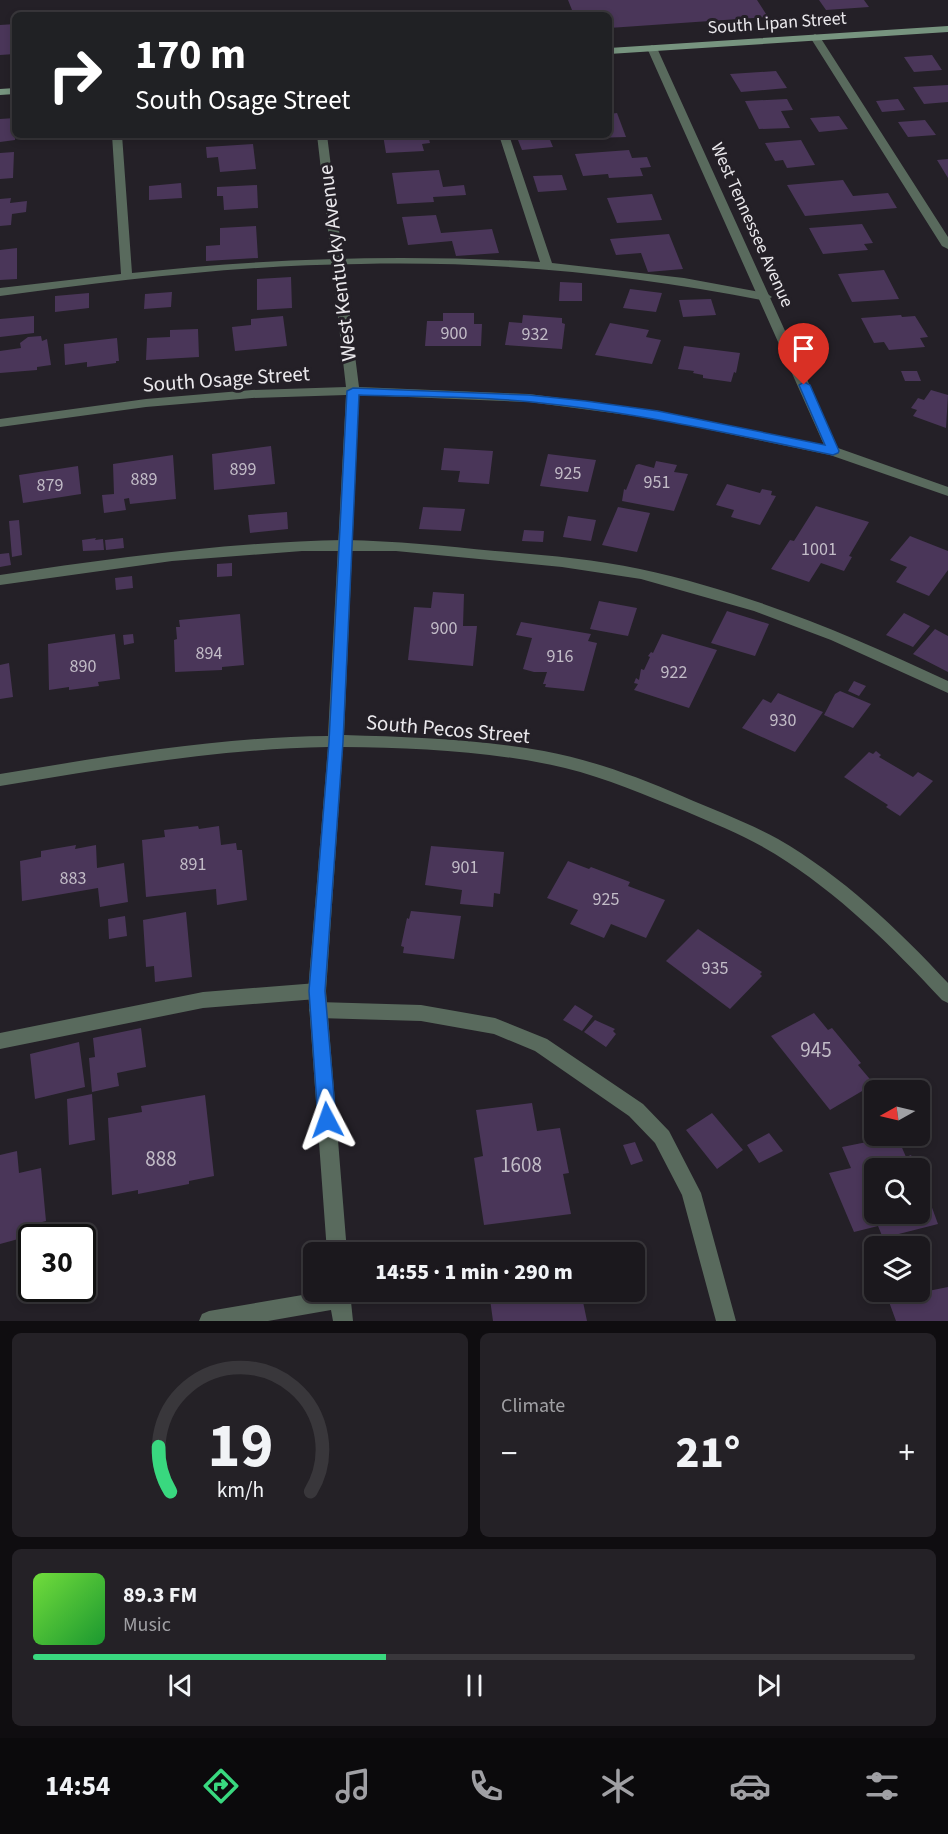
<!DOCTYPE html>
<meta charset="utf-8">
<style>
body{margin:0;font-family:"Source Sans 3",sans-serif;background:#242126;color:#f1f3f6;height:100vh;display:flex;flex-direction:column;font-size:22px;white-space:nowrap}
*{box-sizing:border-box;margin:0}
p{font-size:20px;color:#a0a0a4}
.icon{flex:none;width:33px;height:33px;fill:none;stroke:currentColor;stroke-width:2;stroke-linecap:round;stroke-linejoin:round}
.map{position:relative;height:1321px;overflow:hidden}
.details{display:flex;flex-direction:column;gap:12px;padding:12px;background:#0f0d10;flex:1}
.details>*{flex:none}
.hud{position:absolute;left:12px;top:12px;width:600px;height:126px;border-radius:9px;box-shadow:0 3px 9px #0003,0 0 0 2px #39373b;background:#202124;color:#fff;overflow:hidden}
.needle{width:39px;rotate:262deg}
.fabs{position:absolute;left:864px;top:1080px;display:grid;gap:12px}
.fabs a{display:grid;place-items:center;width:66px;height:66px;border-radius:9px;background:#1b181d;box-shadow:0 3px 9px #0003,0 0 0 2px #39373b;font-size:30px}
.speed{position:absolute;left:18px;top:1224px;display:flex;gap:12px;font-size:30px;font-weight:700;text-align:center}
.speed>*{display:grid;place-content:center;width:78px;height:78px;border-radius:50%;background:#1b181d;box-shadow:0 3px 9px #0003,0 0 0 2px #39373b;line-height:1}
.speed .limit{border:3px solid #111;border-radius:9px;background:#fff;color:#111}
.pin{position:absolute;display:grid;place-items:center;width:51px;height:51px;color:#fff;margin:-62px -26px;border-radius:50% 50% 50% 0;rotate:-45deg;box-shadow:0 0 6px #0007}
.pin .icon{rotate:45deg}
.me{position:absolute;width:66px;margin:-33px;rotate:356deg;stroke-linejoin:round;filter:drop-shadow(0 0 4px #0008)}
.turn{display:flex;align-items:center;gap:21px;height:126px;padding:0 24px;font-size:27px}
.turn .icon{width:78px;height:78px;stroke-width:2.5}
.turn b{display:block;font-size:42px;line-height:51px}
.big{font-size:45px;font-weight:800;line-height:1.1}
.details .tile{flex:1;display:flex;flex-direction:column;justify-content:center;gap:9px;min-width:0;padding:0 21px;border-radius:9px;background:#242126}
.details .dial{align-items:center;gap:0}
.dial svg{height:156px;overflow:visible;fill:none;stroke:#39373b;stroke-width:7;stroke-linecap:round;text-anchor:middle}
.dial text{fill:#f1f3f6;stroke:none}
.song{display:flex;align-items:center;gap:18px}
.cover{width:72px;height:72px;border-radius:9px;background:linear-gradient(135deg,hsl(100 70% 55%),hsl(130 70% 35%))}
.played{height:6px;border-radius:3px;background:linear-gradient(90deg,#39d87f 40%,#39373b 40%)}
.keys{display:flex;justify-content:space-around;direction:ltr}
.heat{display:flex;justify-content:space-between;align-items:center;font-size:33px;direction:ltr}
.details .tiles{flex:1;display:grid;gap:12px;grid-template-columns:1fr 1fr}
.tile:last-child{grid-column:span 2}
.trip{position:absolute;left:303px;top:1242px;width:342px;height:60px;border-radius:9px;background:#1b181d;box-shadow:0 3px 9px #0003,0 0 0 2px #39373b;font-weight:800;line-height:60px;text-align:center}
.tab-bar{display:flex;height:96px;justify-content:space-around;align-items:center;background:#0b0a0c;color:#a0a0a4}
.tab-bar .icon{width:42px;height:42px}
.tab-bar .on{color:#39d87f}
.tab-bar b{font-size:27px;color:#f1f3f6}
.map>svg:first-child{display:block}
</style>
<div class="map">
<svg width="948" height="1321" viewBox="0 0 948 1321">
<rect width="100%" height="100%" fill="#242027"/>
<path fill="#4a3659" d="M 568,0 L 757,0 L 768,17 L 609,28 L 609,15 L 574,15 Z
M 819,0 L 864,0 L 869,7 L 826,10 Z
M 15,24 L 15,54 L 0,55 L 0,25 Z
M 932,55 L 942,70 L 914,72 L 904,57 Z
M 776,71 L 787,88 L 741,92 L 730,74 Z
M 948,85 L 948,102 L 924,104 L 913,87 Z
M 787,99 L 793,110 L 781,111 L 790,128 L 759,129 L 745,101 Z
M 898,99 L 905,110 L 882,112 L 876,101 Z
M 617,113 L 626,137 L 593,138 L 592,135 L 609,135 L 609,114 Z
M 839,116 L 848,129 L 819,132 L 810,118 Z
M 15,118 L 15,140 L 0,142 L 0,119 Z
M 925,120 L 936,135 L 908,137 L 898,122 Z
M 383,135 L 428,135 L 430,143 L 422,144 L 424,151 L 386,153 Z
M 516,135 L 548,135 L 553,147 L 522,150 Z
M 801,140 L 815,165 L 787,168 L 783,160 L 775,161 L 765,143 Z
M 253,144 L 256,169 L 220,172 L 218,157 L 207,158 L 206,147 Z
M 629,150 L 632,158 L 647,157 L 651,167 L 640,168 L 643,176 L 609,178 L 608,174 L 583,176 L 575,154 Z
M 14,152 L 13,178 L 0,179 L 0,153 Z
M 948,159 L 948,178 L 937,160 Z
M 439,170 L 443,187 L 464,185 L 466,195 L 433,197 L 434,202 L 397,204 L 392,173 Z
M 562,175 L 567,190 L 538,192 L 533,176 Z
M 843,180 L 853,196 L 888,193 L 897,208 L 805,216 L 787,185 Z
M 181,183 L 182,198 L 149,200 L 149,186 Z
M 257,185 L 258,208 L 224,210 L 223,196 L 217,196 L 217,187 Z
M 652,194 L 662,220 L 617,223 L 607,198 Z
M 11,198 L 10,203 L 27,201 L 26,212 L 12,214 L 11,225 L 0,226 L 0,199 Z
M 436,215 L 441,233 L 492,229 L 499,253 L 456,256 L 452,241 L 408,245 L 402,217 Z
M 862,224 L 873,243 L 864,244 L 868,250 L 823,254 L 809,228 Z
M 256,226 L 258,258 L 206,261 L 206,246 L 220,245 L 220,228 Z
M 669,234 L 683,269 L 648,272 L 641,253 L 616,255 L 610,239 Z
M 17,248 L 17,279 L 0,280 L 0,250 Z
M 884,270 L 899,299 L 852,302 L 838,274 Z
M 291,277 L 292,308 L 257,310 L 257,279 Z
M 560,282 L 582,283 L 582,301 L 559,301 Z
M 630,289 L 662,293 L 656,312 L 623,308 Z
M 172,292 L 171,307 L 144,309 L 145,294 Z
M 89,293 L 89,308 L 55,312 L 55,296 Z
M 711,299 L 716,315 L 683,317 L 679,300 Z
M 443,313 L 474,313 L 474,324 L 482,324 L 481,346 L 425,346 L 427,321 L 443,321 Z
M 523,315 L 562,318 L 562,323 L 565,324 L 562,349 L 505,345 L 509,322 L 522,323 Z
M 901,315 L 902,317 L 915,316 L 928,337 L 920,338 L 925,347 L 889,350 L 884,342 L 874,343 L 861,318 Z
M 34,316 L 34,333 L 0,337 L 0,319 Z
M 283,316 L 287,346 L 235,351 L 232,327 L 251,325 L 251,319 Z
M 610,323 L 649,330 L 646,337 L 661,340 L 652,364 L 595,355 Z
M 198,329 L 199,357 L 146,360 L 147,338 L 170,337 L 170,330 Z
M 41,336 L 42,341 L 47,339 L 51,365 L 37,367 L 37,370 L 0,373 L 0,351 L 21,348 L 20,343 L 28,337 Z
M 117,338 L 119,361 L 116,361 L 116,363 L 87,367 L 87,362 L 65,365 L 64,344 Z
M 684,346 L 740,353 L 736,373 L 734,372 L 731,382 L 703,378 L 703,375 L 693,373 L 694,371 L 678,369 Z
M 901,371 L 917,371 L 921,381 L 905,381 Z
M 931,390 L 948,395 L 946,428 L 913,416 L 917,410 L 911,408 L 918,398 L 924,400 Z
M 271,446 L 275,484 L 214,490 L 212,454 Z
M 444,448 L 493,451 L 489,484 L 458,482 L 460,471 L 441,470 Z
M 548,454 L 596,460 L 588,492 L 540,486 Z
M 173,455 L 176,499 L 130,504 L 129,498 L 124,499 L 126,510 L 104,513 L 102,495 L 114,494 L 113,464 Z
M 656,461 L 677,465 L 674,472 L 688,474 L 674,511 L 622,501 L 624,489 L 626,490 L 636,465 L 639,464 L 654,468 Z
M 78,466 L 81,494 L 23,503 L 19,475 Z
M 727,484 L 760,493 L 762,489 L 772,491 L 771,495 L 776,496 L 760,525 L 731,517 L 734,510 L 716,505 Z
M 816,506 L 869,522 L 849,556 L 852,557 L 844,571 L 821,563 L 809,582 L 771,569 L 790,540 L 794,541 Z
M 423,507 L 465,509 L 461,531 L 419,529 Z
M 618,507 L 650,513 L 637,552 L 602,545 Z
M 287,512 L 288,529 L 250,533 L 248,515 Z
M 568,516 L 596,520 L 591,541 L 563,537 Z
M 19,520 L 22,555 L 12,557 L 9,521 Z
M 524,530 L 544,531 L 543,542 L 522,541 Z
M 910,536 L 948,551 L 948,570 L 929,596 L 896,582 L 907,567 L 890,560 Z
M 96,538 L 95,540 L 103,539 L 104,550 L 83,551 L 82,540 Z
M 123,538 L 124,548 L 106,550 L 105,540 Z
M 9,553 L 11,565 L 0,567 L 0,554 Z
M 232,563 L 232,576 L 217,577 L 217,564 Z
M 132,576 L 133,588 L 116,590 L 115,578 Z
M 433,592 L 464,594 L 463,626 L 477,626 L 473,666 L 408,660 L 414,607 L 431,608 Z
M 599,601 L 637,608 L 628,636 L 590,629 Z
M 727,611 L 769,624 L 755,656 L 711,643 Z
M 904,613 L 930,626 L 913,647 L 886,635 Z
M 240,614 L 244,665 L 222,667 L 222,670 L 175,672 L 174,640 L 177,639 L 176,627 L 180,627 L 179,620 Z
M 521,622 L 591,634 L 588,641 L 597,643 L 584,691 L 545,687 L 546,684 L 543,684 L 547,672 L 534,672 L 523,669 L 532,638 L 516,635 Z
M 935,629 L 948,636 L 948,672 L 913,654 Z
M 115,634 L 120,679 L 98,682 L 99,686 L 69,690 L 69,687 L 49,690 L 48,644 Z
M 133,634 L 134,643 L 124,645 L 123,635 Z
M 662,634 L 717,650 L 689,708 L 634,690 L 638,684 L 634,683 L 636,678 L 639,680 L 641,669 L 644,670 L 650,657 L 648,656 L 651,652 L 653,653 Z
M 9,663 L 13,697 L 0,699 L 0,665 Z
M 854,681 L 866,686 L 859,696 L 848,691 Z
M 840,691 L 871,704 L 853,728 L 824,715 L 835,694 Z
M 778,693 L 823,712 L 795,752 L 742,728 L 763,699 L 771,703 Z
M 876,751 L 881,755 L 879,757 L 913,777 L 918,772 L 933,781 L 900,816 L 886,807 L 888,805 L 844,777 L 869,752 L 873,754 Z
M 198,826 L 199,829 L 219,826 L 221,845 L 236,843 L 237,850 L 242,850 L 247,900 L 217,905 L 216,889 L 146,897 L 142,840 L 165,837 L 164,830 Z
M 76,845 L 75,849 L 96,845 L 97,868 L 124,863 L 128,902 L 100,907 L 98,888 L 22,901 L 20,861 L 41,857 L 41,851 Z
M 431,846 L 504,852 L 500,894 L 494,893 L 493,907 L 460,904 L 462,890 L 425,885 Z
M 568,861 L 589,869 L 591,867 L 630,882 L 628,886 L 665,900 L 646,938 L 611,924 L 604,938 L 570,924 L 578,910 L 547,898 Z
M 411,911 L 461,916 L 454,959 L 403,953 L 404,947 L 401,946 L 407,918 L 409,919 Z
M 186,912 L 192,977 L 155,982 L 154,966 L 146,967 L 143,920 Z
M 125,916 L 127,936 L 109,939 L 108,919 Z
M 698,929 L 762,972 L 760,974 L 762,976 L 730,1009 L 666,961 Z
M 575,1005 L 593,1016 L 582,1031 L 563,1020 Z
M 814,1013 L 828,1030 L 832,1028 L 861,1063 L 858,1065 L 874,1084 L 830,1110 L 771,1036 Z
M 595,1020 L 615,1029 L 613,1031 L 616,1034 L 606,1047 L 584,1032 Z
M 141,1028 L 146,1067 L 117,1073 L 119,1086 L 92,1092 L 89,1058 L 95,1057 L 93,1038 Z
M 79,1042 L 85,1087 L 35,1099 L 30,1054 Z
M 92,1094 L 95,1140 L 69,1145 L 67,1099 Z
M 205,1095 L 214,1176 L 189,1181 L 189,1184 L 138,1194 L 138,1190 L 112,1195 L 108,1118 L 142,1112 L 141,1106 Z
M 532,1103 L 537,1131 L 560,1128 L 569,1173 L 563,1174 L 571,1214 L 484,1225 L 474,1158 L 483,1156 L 476,1110 Z
M 712,1113 L 743,1150 L 717,1169 L 686,1130 Z
M 769,1133 L 783,1151 L 759,1163 L 747,1145 Z
M 897,1136 L 906,1157 L 911,1155 L 917,1168 L 874,1168 L 874,1214 L 920,1214 L 920,1175 L 938,1224 L 883,1238 L 878,1226 L 854,1232 L 829,1173 L 851,1168 L 842,1147 Z
M 635,1142 L 643,1161 L 631,1165 L 623,1145 Z
M 17,1151 L 19,1173 L 41,1168 L 46,1221 L 22,1227 L 22,1238 L 0,1244 L 0,1155 Z
M 948,1287 L 948,1321 L 896,1321 L 888,1299 Z
M 489,1292 L 581,1292 L 587,1321 L 493,1321 Z"/>
<g fill="none" stroke-linecap="round" stroke-linejoin="round">
<path fill="#596a5d" fill-rule="evenodd" d="M 815,34 L 820,37 L 948,237 L 948,249 L 942,246 L 810,37 Z
M 112,135 L 122,135 L 132,273 C 268,258 403,254 540,262 L 499,135 L 509,135 L 552,263 L 684,278 L 766,293 L 772,297 L 766,301 C 632,274 497,261 361,264 C 239,265 120,280 0,296 L 0,288 L 121,274 Z
M 345,540 C 395,541 445,546 495,551 C 544,555 592,559 640,569 C 747,592 849,634 948,681 L 948,693 L 831,640 L 754,611 L 641,579 L 562,567 L 396,551 L 302,551 L 172,561 L 0,585 L 0,575 C 115,558 229,542 345,540 Z
M 317,983 L 323,986 L 326,991 L 323,996 L 317,999 L 203,1008 L 0,1049 L 0,1033 L 203,992 Z
M 318,1002 L 421,1005 L 495,1018 L 547,1039 L 643,1104 L 669,1131 L 701,1193 L 736,1321 L 716,1321 L 682,1195 L 655,1143 L 629,1116 L 535,1051 L 494,1034 L 421,1021 L 318,1018 L 312,1016 L 309,1010 L 312,1004 Z"/>
<path fill="#596a5d" fill-rule="evenodd" d="M 652,45 L 657,48 L 838,448 L 948,487 L 948,496 L 830,455 L 658,419 L 529,402 L 359,395 L 344,735 C 411,737 478,739 544,751 C 592,760 638,777 682,796 C 714,810 747,822 778,839 C 842,876 898,929 948,983 L 948,1003 L 942,1000 C 892,946 838,893 775,854 C 746,836 715,824 685,811 C 645,795 606,778 565,768 C 493,751 417,748 343,747 L 326,991 L 347,1252 L 327,1252 L 308,991 L 328,747 C 216,749 109,768 0,786 L 0,774 C 110,756 217,737 328,736 L 346,395 L 252,398 L 146,407 L 0,427 L 0,419 L 146,399 L 252,390 L 346,387 L 317,135 L 327,135 L 359,387 L 529,394 L 658,411 L 824,445 L 647,48 Z
M 320,1292 L 350,1292 L 353,1321 L 333,1321 L 331,1310 L 268,1321 L 199,1321 L 202,1314 L 209,1311 Z"/>
<path fill="#77947f" fill-rule="evenodd" d="M 948,26 L 948,32 L 609,54 L 609,48 Z
M 15,88 L 15,94 L 0,95 L 0,89 Z"/>
</g>
<path fill="#1a73e8" stroke="#114b97" stroke-width="1.5" d="M 804,382 L 810,385 L 839,451 L 838,453 L 833,455 C 733,434 634,412 532,402 C 475,396 416,397 359,395 L 343,742 L 325,991 L 336,1120 L 333,1126 L 327,1128 L 321,1126 L 318,1120 L 309,991 L 329,742 L 347,391 L 353,388 L 529,395 L 586,401 L 658,411 L 825,445 L 799,385 Z"/>
<g text-anchor="middle" dominant-baseline="central" stroke-width="6" stroke-linejoin="round" paint-order="stroke">
<g font-size="18" fill="#eae8ec" stroke="#242027">
<text transform="translate(777 23) rotate(-4)">South Lipan Street</text>
<text transform="translate(752 225) rotate(66)">West Tennessee Avenue</text>
</g>
<g font-size="18" fill="#c2bcc7">
<text x="454" y="333">900</text>
<text x="535" y="334">932</text>
<text x="243" y="469">899</text>
<text x="568" y="473">925</text>
<text x="144" y="479">889</text>
<text x="657" y="482">951</text>
<text x="50" y="485">879</text>
<text x="819" y="549">1001</text>
<text x="444" y="628">900</text>
<text x="209" y="653">894</text>
<text x="560" y="656">916</text>
<text x="83" y="666">890</text>
<text x="674" y="672">922</text>
<text x="783" y="720">930</text>
<text x="193" y="864">891</text>
<text x="465" y="867">901</text>
<text x="73" y="878">883</text>
<text x="606" y="899">925</text>
<text x="715" y="968">935</text>
</g>
<g font-size="21" fill="#eae8ec" stroke="#242027">
<text transform="translate(337 263) rotate(-97)">West Kentucky Avenue</text>
<text transform="translate(226 379) rotate(-4)">South Osage Street</text>
<text transform="translate(448 729) rotate(5)">South Pecos Street</text>
</g>
<g font-size="21" fill="#c2bcc7">
<text x="816" y="1050">945</text>
<text x="161" y="1159">888</text>
<text x="521" y="1165">1608</text>
</g>
</g>
</svg>
<div class="fabs">
<a><svg class="needle" viewBox="-14 -14 28 28"><path d="M0-13l5 13h-10z" fill="#e53935"/><path d="M0 13l5-13h-10z" fill="#a0a0a4"/></svg></a>
<a><svg class="icon" aria-label="search" viewBox="0 0 24 24"><circle cx="10" cy="10" r="6"/><path d="M15 15l6 6"/></svg></a>
<a><svg class="icon" aria-label="layers" viewBox="0 0 24 24"><path d="M12 4l9 5-9 5-9-5zM3 14l9 5 9-5"/></svg></a>
</div>
<div class="speed"><div class="limit">30</div></div>
<div class="pin" style="left:804px;top:385px;background:#d93025"><svg class="icon" aria-label="arrive" viewBox="0 0 24 24"><path d="M6 21V4h12l-3 4 3 4H6"/></svg></div>
<svg class="me" style="left:327px;top:1120px" viewBox="-20 -20 40 40"><path d="M0-17L14 15 0 8-14 15z" fill="#1a73e8" stroke="#fff" stroke-width="4"/></svg>
<div class="trip">14:55 · 1 min · 290 m</div>
<div class="hud">
<div class="turn"><svg class="icon" aria-label="right" viewBox="0 0 24 24"><path d="M7 20v-9h11M14 6l5 5-5 5"/></svg><div><b>170 m</b>South Osage Street</div></div>
</div>
</div>
<section class="details">
<div class="tiles">
<div class="tile dial"><svg viewBox="0 0 100 80">
<path d="M14 69A42 42 0 1 1 86 69"/>
<path d="M14 69A42 42 0 0 1 8 46" stroke="#39d87f"/>
<text x="50" y="56" font-size="32" font-weight="700">19</text>
<text x="50" y="72" font-size="11">km/h</text>
</svg></div>
<div class="tile"><p>Climate</p>
<div class="heat"><a>−</a><b class="big">21°</b><a>+</a></div>
</div>
<div class="tile">
<div class="song"><i class="cover"></i><div><b>89.3 FM</b><p>Music</p></div></div>
<div class="played"></div>
<div class="keys"><svg class="icon" aria-label="previous" viewBox="0 0 24 24"><path d="M18 5L8 12l10 7zM5 5v14"/></svg><svg class="icon" aria-label="pause" viewBox="0 0 24 24"><path d="M8 5v14M16 5v14"/></svg><svg class="icon" aria-label="next" viewBox="0 0 24 24"><path d="M6 5l10 7-10 7zM19 5v14"/></svg></div>
</div>
</div>
</section>
<nav class="tab-bar">
<b>14:54</b>
<svg class="icon on" aria-label="directions" viewBox="0 0 24 24"><path d="M12 3l9 9-9 9-9-9zM9 14v-3h6M13 9l2 2-2 2"/></svg>
<svg class="icon" aria-label="music" viewBox="0 0 24 24"><path d="M9 18V5l10-2v13"/><circle cx="6" cy="18" r="3"/><circle cx="16" cy="16" r="3"/></svg>
<svg class="icon" aria-label="phone" viewBox="0 0 24 24"><path d="M5 4h4l2 5-3 2q2 4 5 5l2-3 5 2v4C11 20 4 13 5 4z"/></svg>
<svg class="icon" aria-label="climate" viewBox="0 0 24 24"><path d="M12 3v18M4 7l16 10M4 17L20 7"/></svg>
<svg class="icon" aria-label="car" viewBox="0 0 24 24"><path d="M5 17H2v-5l4-1 3-4h7l3 4 3 1v5h-3M9 17h6M6 11h13"/><circle cx="7" cy="17" r="2"/><circle cx="17" cy="17" r="2"/></svg>
<svg class="icon" aria-label="filters" viewBox="0 0 24 24"><path d="M4 7h16M4 17h16"/><circle cx="9" cy="7" r="2"/><circle cx="15" cy="17" r="2"/></svg>
</nav>
